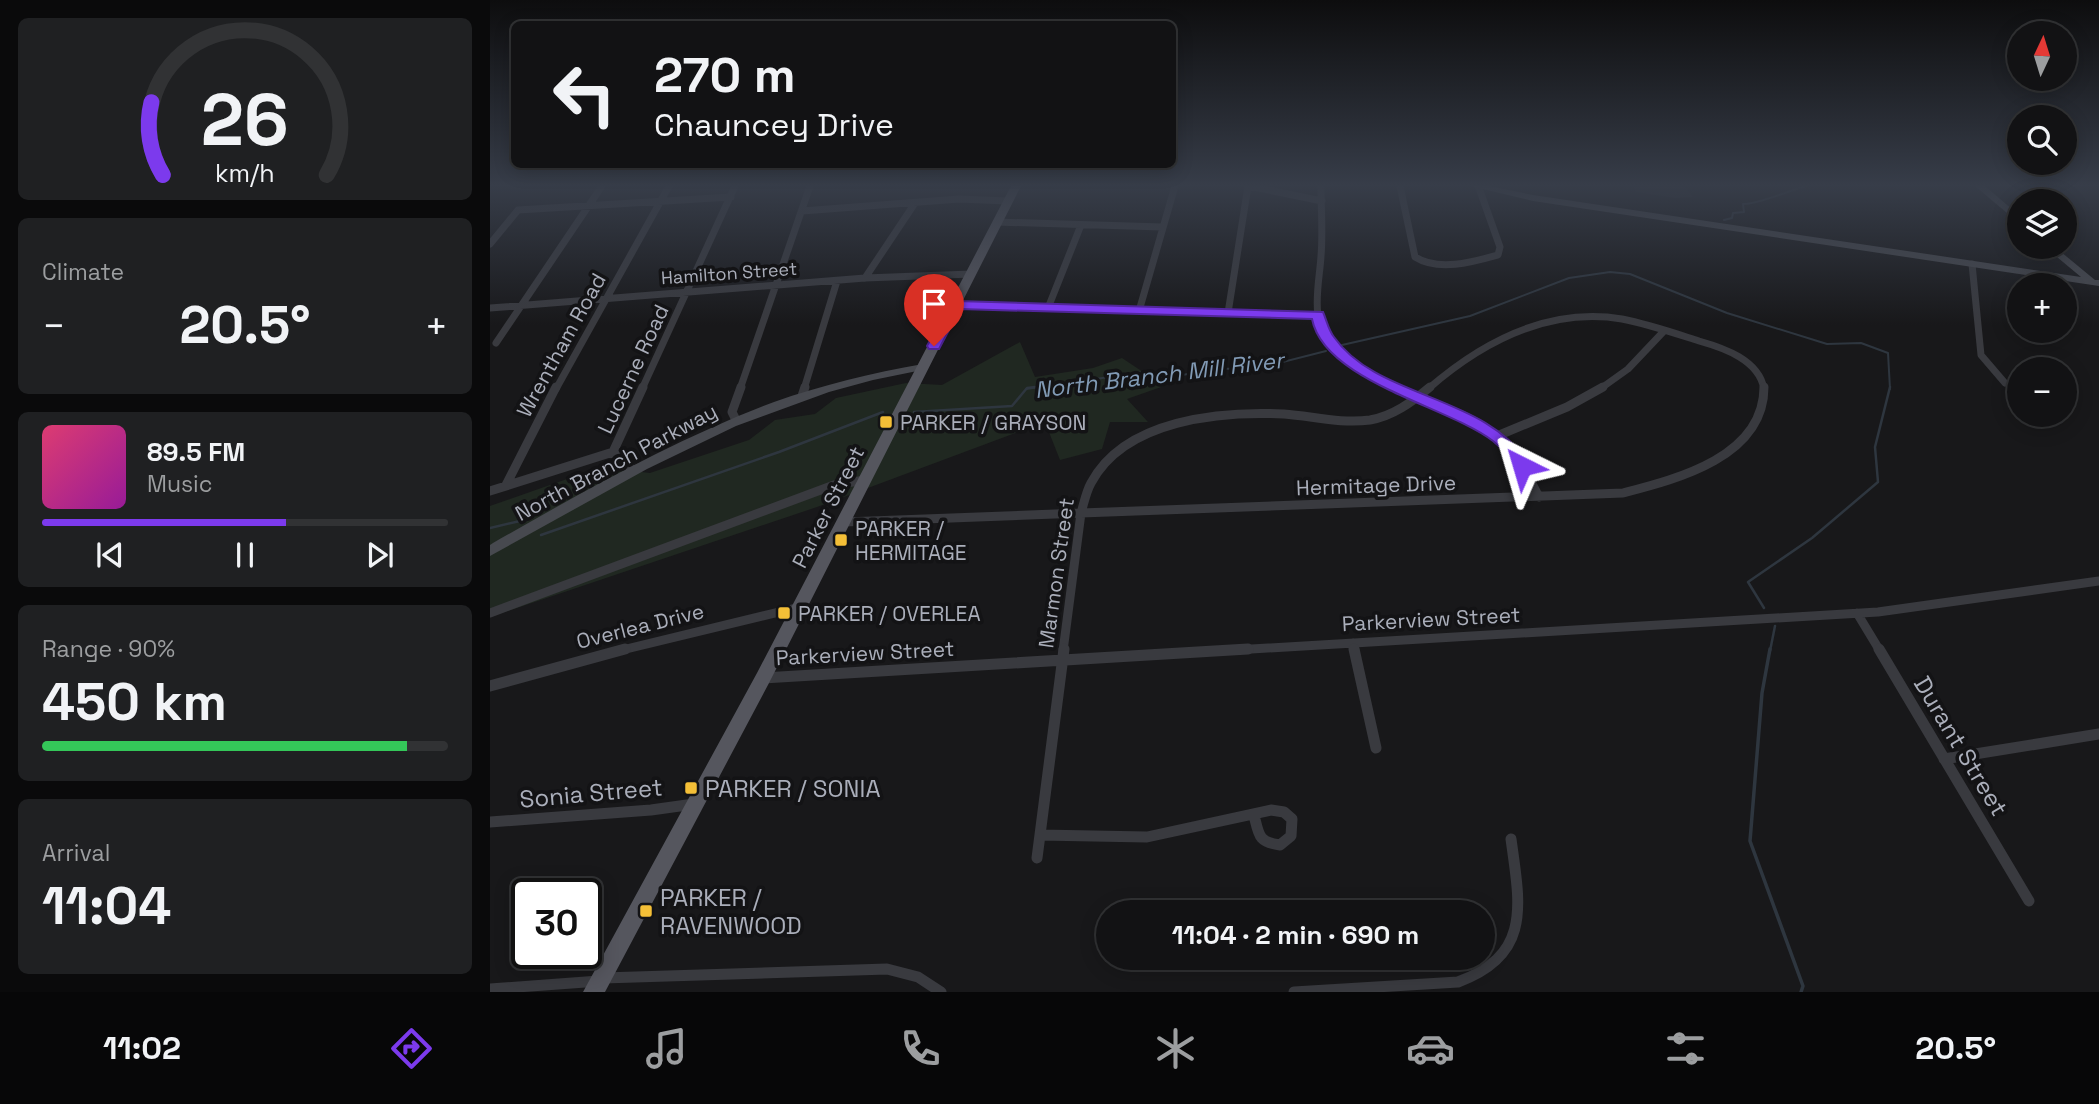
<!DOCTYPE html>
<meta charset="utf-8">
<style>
body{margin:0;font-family:"Space Grotesk",sans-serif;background:#1f2022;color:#f1f3f6;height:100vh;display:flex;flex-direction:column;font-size:26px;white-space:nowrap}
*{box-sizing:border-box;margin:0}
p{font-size:23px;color:#9c9ea0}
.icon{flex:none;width:38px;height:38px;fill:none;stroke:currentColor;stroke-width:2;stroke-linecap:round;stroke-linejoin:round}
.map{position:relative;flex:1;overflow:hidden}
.panel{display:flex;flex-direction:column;gap:18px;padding:18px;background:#0a0a0b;width:490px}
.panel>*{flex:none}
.top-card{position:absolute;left:21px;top:21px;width:665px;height:147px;border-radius:10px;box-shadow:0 4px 18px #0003,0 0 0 2px #313234;background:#121214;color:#f1f3f6;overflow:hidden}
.needle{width:46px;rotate:4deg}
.controls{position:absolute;left:1517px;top:21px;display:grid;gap:14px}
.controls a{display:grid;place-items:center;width:70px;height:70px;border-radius:50%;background:#121214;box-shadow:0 4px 18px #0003,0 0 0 2px #313234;font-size:35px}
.speed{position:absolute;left:21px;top:878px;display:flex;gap:14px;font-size:35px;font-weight:700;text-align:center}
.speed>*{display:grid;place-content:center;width:91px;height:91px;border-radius:50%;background:#121214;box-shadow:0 4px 18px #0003,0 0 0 2px #313234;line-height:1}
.speed .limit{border:4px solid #111;border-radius:10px;background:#fff;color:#111}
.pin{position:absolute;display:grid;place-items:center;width:60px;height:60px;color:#fff;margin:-72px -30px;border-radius:50% 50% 50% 0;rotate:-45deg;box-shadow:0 0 7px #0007}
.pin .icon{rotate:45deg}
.me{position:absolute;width:77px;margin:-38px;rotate:320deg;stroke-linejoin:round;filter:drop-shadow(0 0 5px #0008)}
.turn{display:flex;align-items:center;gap:24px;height:147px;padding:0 28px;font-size:32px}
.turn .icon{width:91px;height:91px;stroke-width:2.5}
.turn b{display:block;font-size:49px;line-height:60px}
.big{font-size:52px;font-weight:700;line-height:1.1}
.panel .tile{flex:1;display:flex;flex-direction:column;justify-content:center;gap:10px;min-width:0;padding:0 24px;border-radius:10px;background:#1f2022}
.panel .dial{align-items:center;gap:0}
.dial svg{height:182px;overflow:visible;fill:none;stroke:#313234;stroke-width:7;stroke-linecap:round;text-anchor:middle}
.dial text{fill:#f1f3f6;stroke:none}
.song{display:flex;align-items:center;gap:21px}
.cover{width:84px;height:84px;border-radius:10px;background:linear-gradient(135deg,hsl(340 70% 55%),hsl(300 70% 35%))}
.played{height:7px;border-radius:4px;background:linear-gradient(90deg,#7c3aed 60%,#313234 60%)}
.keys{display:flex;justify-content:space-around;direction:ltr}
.heat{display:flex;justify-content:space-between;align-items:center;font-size:38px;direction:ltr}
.charge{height:10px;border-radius:5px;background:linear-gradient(90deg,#34c759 90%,#313234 0)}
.trip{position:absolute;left:606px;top:900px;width:399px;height:70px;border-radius:35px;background:#121214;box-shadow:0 4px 18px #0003,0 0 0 2px #313234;font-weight:700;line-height:70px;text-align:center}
.menu{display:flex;height:112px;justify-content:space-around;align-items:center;background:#070708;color:#9c9ea0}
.menu .icon{width:49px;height:49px}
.menu .on{color:#7c3aed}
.menu b{font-size:32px;color:#f1f3f6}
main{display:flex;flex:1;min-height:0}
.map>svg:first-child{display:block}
</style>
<main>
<section class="panel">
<div class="tile dial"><svg viewBox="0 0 100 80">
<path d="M14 69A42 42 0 1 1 86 69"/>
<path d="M14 69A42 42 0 0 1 9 37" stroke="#7c3aed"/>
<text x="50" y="56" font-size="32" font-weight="700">26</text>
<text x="50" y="72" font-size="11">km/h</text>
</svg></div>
<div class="tile"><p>Climate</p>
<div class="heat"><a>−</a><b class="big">20.5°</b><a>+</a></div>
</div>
<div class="tile">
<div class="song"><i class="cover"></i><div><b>89.5 FM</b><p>Music</p></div></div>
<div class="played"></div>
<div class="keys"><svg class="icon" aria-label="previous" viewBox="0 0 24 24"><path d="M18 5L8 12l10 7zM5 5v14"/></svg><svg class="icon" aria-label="pause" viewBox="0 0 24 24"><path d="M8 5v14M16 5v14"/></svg><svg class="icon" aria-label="next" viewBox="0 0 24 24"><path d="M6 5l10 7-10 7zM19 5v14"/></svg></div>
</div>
<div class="tile"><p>Range · 90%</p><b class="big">450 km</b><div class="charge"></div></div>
<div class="tile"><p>Arrival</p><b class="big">11:04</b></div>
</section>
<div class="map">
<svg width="1609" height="992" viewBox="0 0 1609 992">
<rect width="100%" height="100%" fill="#18181a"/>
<path fill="#242427" d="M 1194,186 L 1203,197 L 1185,198 L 1146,192 L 1143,186 Z"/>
<path fill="#202821" d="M 530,342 L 545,377 L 603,368 L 632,358 L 674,386 L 637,399 L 658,422 L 620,422 L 612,449 L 570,460 L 555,422 L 327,507 L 0,617 L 0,506 L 111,467 L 160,473 L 259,440 L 285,420 L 325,414 L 346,398 L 416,383 L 452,385 Z"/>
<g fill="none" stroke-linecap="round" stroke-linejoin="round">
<path stroke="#2e363f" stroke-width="2" d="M 1234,220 L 1242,218 L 1243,213 L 1254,212 L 1253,204 C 1269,204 1298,191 1316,186
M 852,345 L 980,316 L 1079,278 L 1120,272 L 1140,274 L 1237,313 L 1337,344 L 1371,343 L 1398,353 L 1400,389
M 536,389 L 654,372 L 674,378 L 728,369 L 769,368 L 836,351"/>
<path stroke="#2e363f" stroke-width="2.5" d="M 424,412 L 522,406 L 537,388 L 545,387
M 0,528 L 30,521
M 51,535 L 289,452 L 393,412
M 1274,608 L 1258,582 L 1322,538 L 1388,482 L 1385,447 L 1400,387
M 1280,651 L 1285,626"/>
<path stroke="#2e363f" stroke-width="3.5" d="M 1280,649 L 1272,693 L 1260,841 L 1313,986 L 1311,992"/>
<path stroke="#393a3f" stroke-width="7" d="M 759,186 L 832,201
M 831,186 C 831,209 833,233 831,256 C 830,274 825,297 828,315 C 834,352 877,375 908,389
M 910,186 L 925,257 C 949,272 983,262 1008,255 L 1010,247 L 989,188
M 312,211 L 469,199 L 518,201
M 507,222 L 672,227
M 0,244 L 28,210 L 241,197
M 1482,264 L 1491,355 L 1515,383
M 375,278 L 425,203
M 465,305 L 828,315
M 0,308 L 375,278 L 481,274
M 558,308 L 591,225
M 649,311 L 685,186
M 738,313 L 758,186
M 6,343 L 112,186
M 66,389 L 179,186
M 152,389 L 245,186
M 250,389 L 320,186
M 314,389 L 347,281
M 938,389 C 992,342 1058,307 1132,319 C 1158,324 1184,333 1209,341 C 1234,348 1269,360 1274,389
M 1110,389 L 1138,369 L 1174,331"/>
<path stroke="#393a3f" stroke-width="9" d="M 904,387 C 939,403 986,415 1014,442 C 1030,458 1039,478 1049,497
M 312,396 L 315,387
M 246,420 L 242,412 L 251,387
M 1007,436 L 1077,407 L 1113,387
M 123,452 L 153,387
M 16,485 L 66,387
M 0,491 L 123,452 L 143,470
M 591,513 C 594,503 596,492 601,483 C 635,419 731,411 794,414 C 822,416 851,424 880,420 C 903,416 922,402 940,387
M 591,513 L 1133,493 C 1187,479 1274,457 1274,387
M 354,522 L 591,513
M 0,613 L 344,485 L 375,480
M 1367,613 L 1390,651
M 863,643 L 865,651
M 128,651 L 310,607
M 573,651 L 591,513
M 728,651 L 1388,612 L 1609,581"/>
<path stroke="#393a3f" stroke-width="11" d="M 864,649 L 886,748
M 1389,649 L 1539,901
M 273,678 L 758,649
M 0,686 L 135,649
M 1454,759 L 1609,734
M 0,822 L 161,810 L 204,804
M 550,835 L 657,837 L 781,810 L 794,812 L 802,819 L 801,836 L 790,845 C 768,842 769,835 764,815
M 547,858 L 574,649
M 113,978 L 397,969 L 428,977 L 451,992
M 0,989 L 109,981
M 804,992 L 968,982 C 1042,955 1030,905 1021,839"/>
<path fill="#47494f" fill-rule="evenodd" d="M 980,186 L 999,186 L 1043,195 L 1591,277 L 1555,247 L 1565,247 L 1605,280 L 1609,280 L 1609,286 L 1043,201 Z
M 1485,186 L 1495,186 L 1530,216 L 1530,224 Z
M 433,364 L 438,367 L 437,369 L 383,380 L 339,392 L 246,426 L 157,469 L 0,556 L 0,545 L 3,543 C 94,491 186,439 284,402 C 332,385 382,373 433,364 Z"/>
<path fill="#55565e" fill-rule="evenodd" d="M 521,186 L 531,186 L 279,683 L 115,992 L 93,992 L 267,673 Z"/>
</g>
<linearGradient id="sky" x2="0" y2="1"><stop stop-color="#0d0d0e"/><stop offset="0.57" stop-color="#373d49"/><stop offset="1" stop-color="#373d49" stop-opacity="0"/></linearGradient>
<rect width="1609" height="325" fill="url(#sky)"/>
<path fill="#7c3aed" stroke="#51269a" stroke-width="2" d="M 466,301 L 833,312 C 837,321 838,329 844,337 C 888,400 998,394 1040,466 L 1038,469 L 1027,469 C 1020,458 1013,449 1003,441 C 957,406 834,381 822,319 L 470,309 L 449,349 L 439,349 L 437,346 L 459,305 Z"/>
<g fill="#f4bf37" stroke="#131315" stroke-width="2.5">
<rect x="389" y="415" width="14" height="14" rx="3.5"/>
<rect x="344" y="533" width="14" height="14" rx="3.5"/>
<rect x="287" y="606" width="14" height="14" rx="3.5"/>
<rect x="194" y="781" width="14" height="14" rx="3.5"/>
<rect x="149" y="904" width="14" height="14" rx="3.5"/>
</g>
<g text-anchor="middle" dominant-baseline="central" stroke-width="7" stroke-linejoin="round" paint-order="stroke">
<g font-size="18" fill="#aaaeba" stroke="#131315">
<text transform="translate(239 273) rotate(-4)">Hamilton Street</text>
</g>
<g font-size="21" fill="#aaaeba" stroke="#131315">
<text transform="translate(71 345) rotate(-61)">Wrentham Road</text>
<text transform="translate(143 369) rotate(-65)">Lucerne Road</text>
<text transform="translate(126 462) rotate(-28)">North Branch Parkway</text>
<text transform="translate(886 485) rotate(-2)">Hermitage Drive</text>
<text transform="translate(338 507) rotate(-63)">Parker Street</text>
<text transform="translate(566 573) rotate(-82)">Marmon Street</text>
<text transform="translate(941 619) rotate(-3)">Parkerview Street</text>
<text transform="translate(150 626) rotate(-14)">Overlea Drive</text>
<text transform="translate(375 653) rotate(-3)">Parkerview Street</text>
</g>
<g font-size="21" fill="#aaaeba" stroke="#131315" text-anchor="start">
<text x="410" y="422">PARKER / GRAYSON</text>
<text x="365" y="528">PARKER /<tspan x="365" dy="24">HERMITAGE</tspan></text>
<text x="308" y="613">PARKER / OVERLEA</text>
</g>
<g font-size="23" font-style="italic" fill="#819ab5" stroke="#131315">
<text transform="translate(669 375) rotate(-7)">North Branch Mill River</text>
</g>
<g font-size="24" fill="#aaaeba" stroke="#131315">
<text transform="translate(1471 746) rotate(59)">Durant Street</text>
<text transform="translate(101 793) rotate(-5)">Sonia Street</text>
</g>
<g font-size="24" fill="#aaaeba" stroke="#131315" text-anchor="start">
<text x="215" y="788">PARKER / SONIA</text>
<text x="170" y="897">PARKER /<tspan x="170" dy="28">RAVENWOOD</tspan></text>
</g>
</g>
</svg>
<div class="controls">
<a><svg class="needle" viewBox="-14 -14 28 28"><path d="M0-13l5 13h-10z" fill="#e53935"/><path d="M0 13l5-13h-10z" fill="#9c9ea0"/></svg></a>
<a><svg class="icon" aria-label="search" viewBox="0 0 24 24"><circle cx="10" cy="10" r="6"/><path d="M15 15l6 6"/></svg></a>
<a><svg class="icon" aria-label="layers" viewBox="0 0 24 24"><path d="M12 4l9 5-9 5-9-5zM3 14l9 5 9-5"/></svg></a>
<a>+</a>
<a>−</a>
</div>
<div class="speed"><div class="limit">30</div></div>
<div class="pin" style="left:444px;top:346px;background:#d93025"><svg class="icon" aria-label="arrive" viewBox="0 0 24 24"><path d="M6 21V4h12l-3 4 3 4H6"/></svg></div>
<svg class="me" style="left:1032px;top:466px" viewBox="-20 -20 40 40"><path d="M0-17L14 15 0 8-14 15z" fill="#7c3aed" stroke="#fff" stroke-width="4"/></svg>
<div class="trip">11:04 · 2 min · 690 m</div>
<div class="top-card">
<div class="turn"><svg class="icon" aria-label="left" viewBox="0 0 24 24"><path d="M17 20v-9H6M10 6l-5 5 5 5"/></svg><div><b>270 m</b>Chauncey Drive</div></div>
</div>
</div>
</main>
<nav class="menu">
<b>11:02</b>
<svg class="icon on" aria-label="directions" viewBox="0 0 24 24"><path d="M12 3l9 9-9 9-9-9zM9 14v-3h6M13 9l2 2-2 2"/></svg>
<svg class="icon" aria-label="music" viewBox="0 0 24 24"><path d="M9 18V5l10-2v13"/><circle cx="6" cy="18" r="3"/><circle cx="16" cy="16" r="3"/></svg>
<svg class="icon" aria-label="phone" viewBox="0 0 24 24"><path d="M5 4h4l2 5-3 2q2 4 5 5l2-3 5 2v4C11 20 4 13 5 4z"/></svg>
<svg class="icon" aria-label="climate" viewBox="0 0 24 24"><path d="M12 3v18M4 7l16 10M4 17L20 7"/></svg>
<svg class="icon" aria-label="car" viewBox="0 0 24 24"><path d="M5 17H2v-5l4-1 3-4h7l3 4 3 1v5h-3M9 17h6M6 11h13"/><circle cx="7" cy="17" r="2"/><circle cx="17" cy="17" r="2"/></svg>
<svg class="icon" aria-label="filters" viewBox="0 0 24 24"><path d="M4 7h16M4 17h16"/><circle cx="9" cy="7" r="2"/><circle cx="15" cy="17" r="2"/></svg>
<b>20.5°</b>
</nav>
